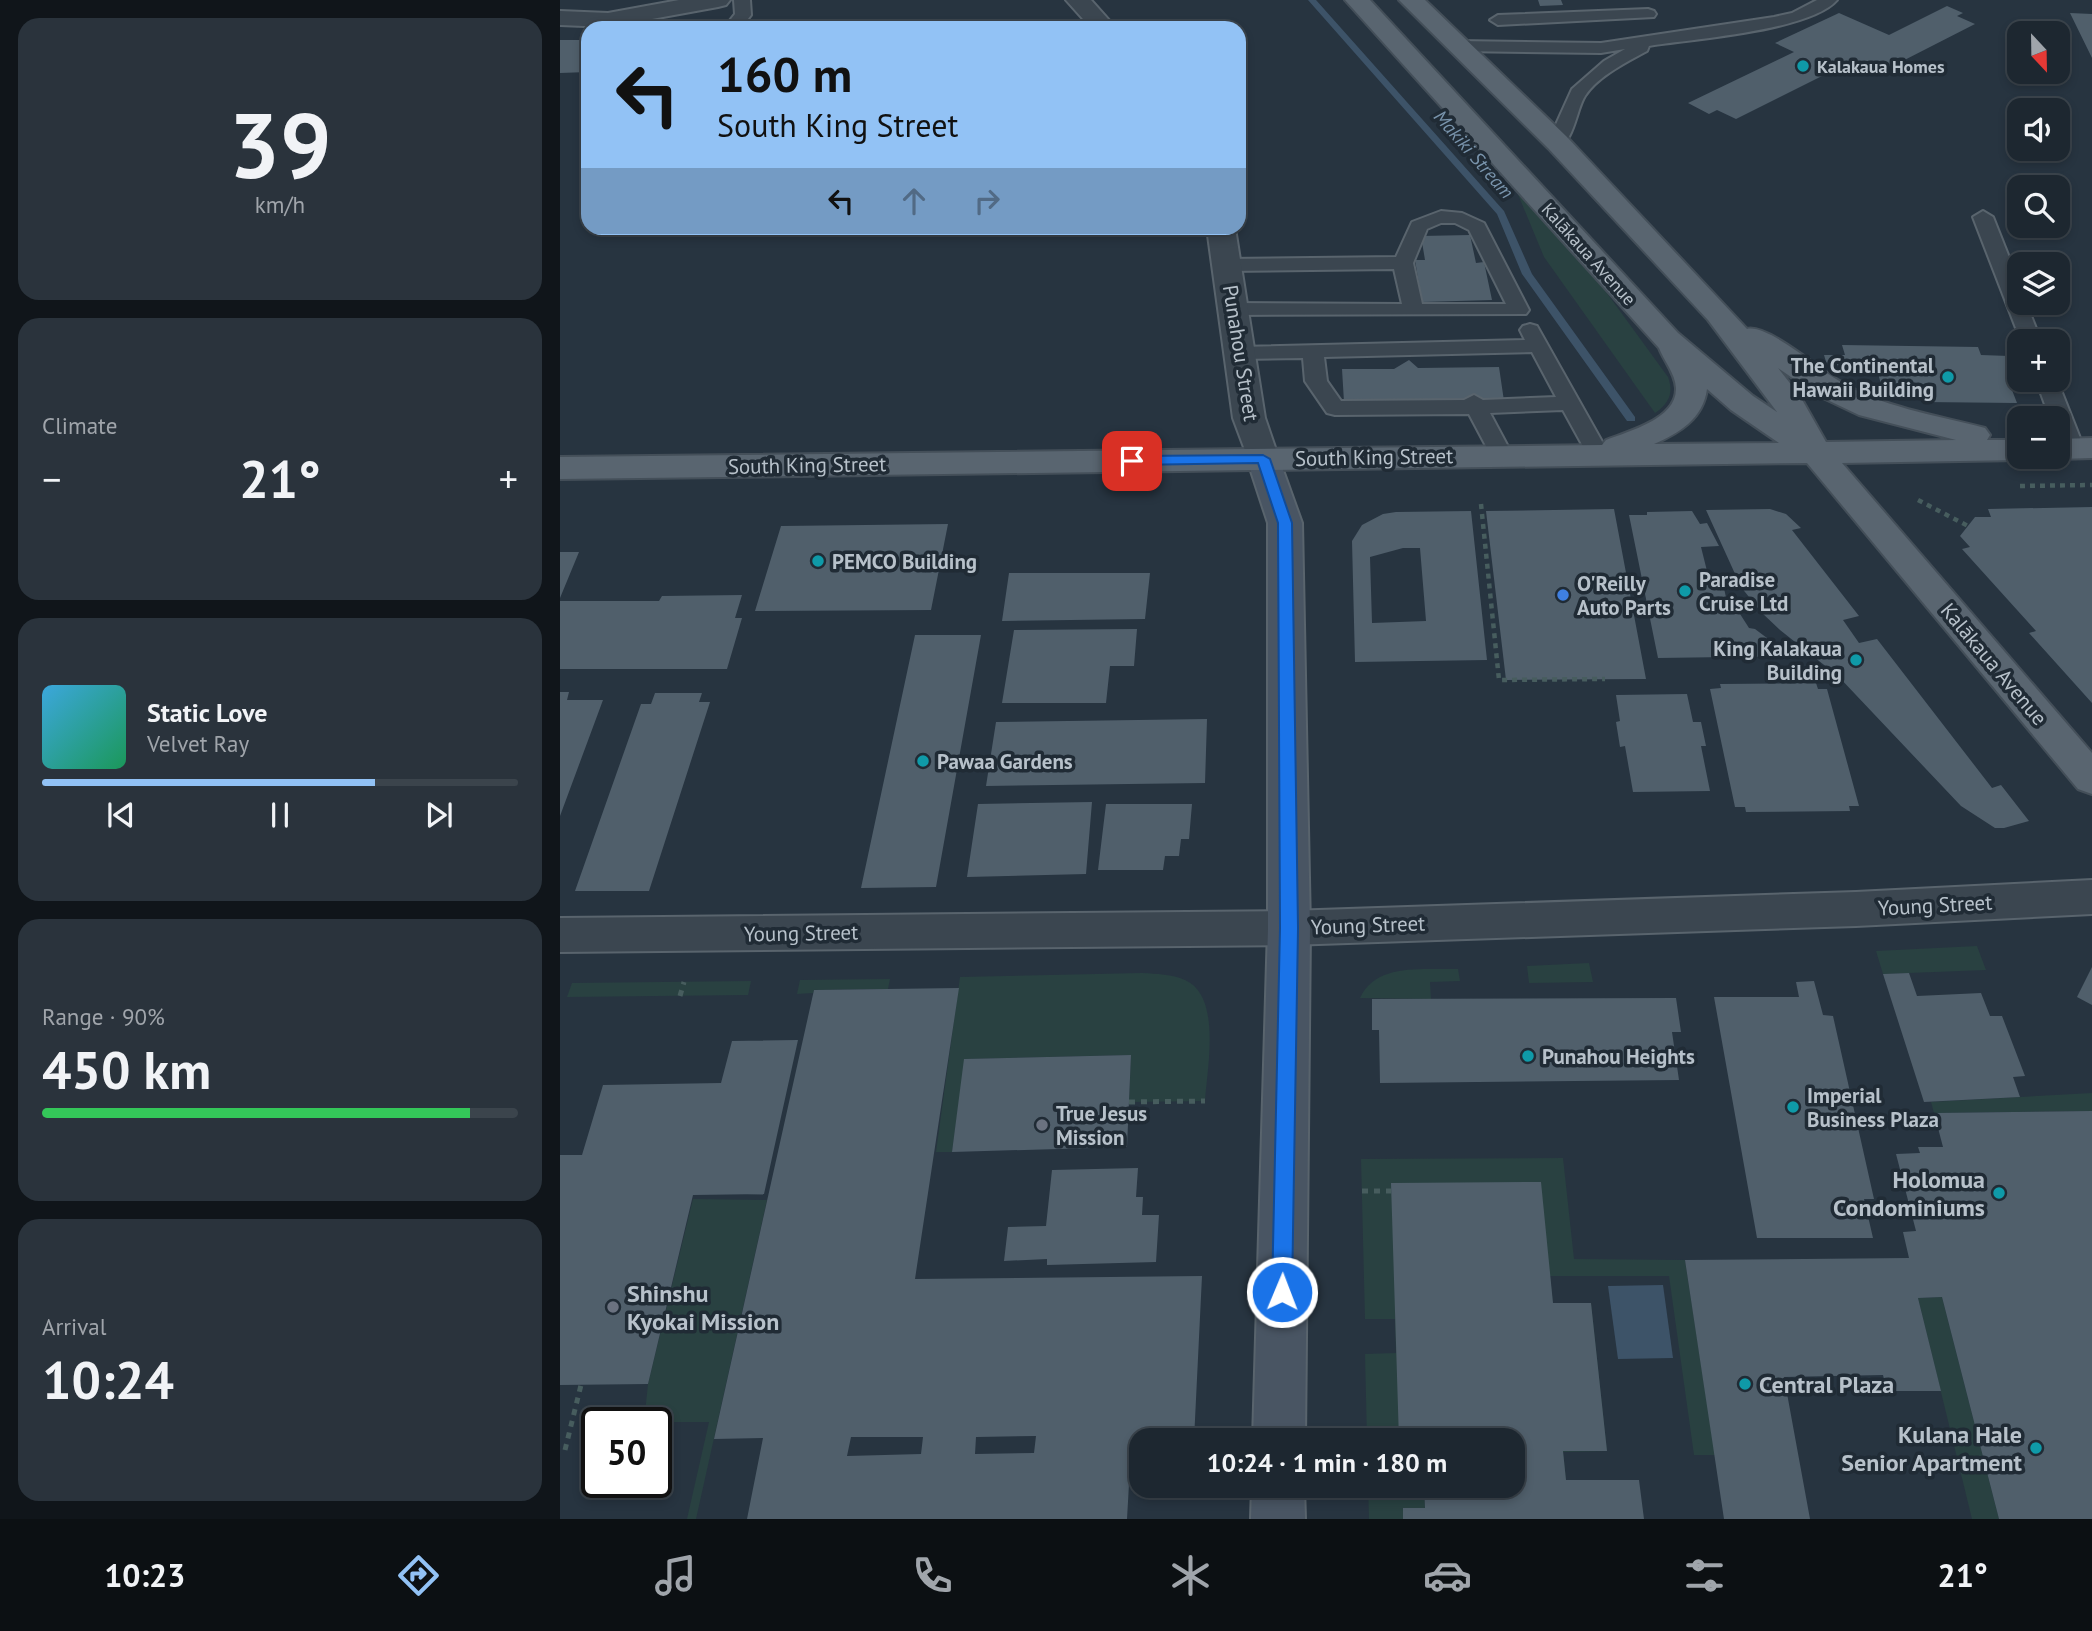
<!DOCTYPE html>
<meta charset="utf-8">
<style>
body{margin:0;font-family:"PT Sans",sans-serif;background:#2a333c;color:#f1f3f6;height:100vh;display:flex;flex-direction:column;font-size:26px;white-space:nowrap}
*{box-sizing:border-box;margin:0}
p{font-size:23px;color:#a0a5ab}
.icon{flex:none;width:38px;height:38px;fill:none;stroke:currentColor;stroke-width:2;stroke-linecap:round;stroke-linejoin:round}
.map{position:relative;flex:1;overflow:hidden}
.sheet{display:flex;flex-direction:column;gap:18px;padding:18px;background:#10151a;width:560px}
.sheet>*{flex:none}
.top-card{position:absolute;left:21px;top:21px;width:665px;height:214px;border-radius:21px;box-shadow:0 4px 10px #0003,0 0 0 2px #3b444c;background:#92c2f5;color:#111;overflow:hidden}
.needle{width:46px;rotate:158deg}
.controls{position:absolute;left:1447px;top:21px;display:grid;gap:14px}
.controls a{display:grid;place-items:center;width:63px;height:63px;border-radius:14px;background:#1d2730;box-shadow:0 4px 10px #0003,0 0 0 2px #3b444c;font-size:35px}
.speed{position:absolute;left:21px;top:1407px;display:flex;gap:14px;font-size:35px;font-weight:700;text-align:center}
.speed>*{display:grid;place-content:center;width:91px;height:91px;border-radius:50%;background:#1d2730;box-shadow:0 4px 10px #0003,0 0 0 2px #3b444c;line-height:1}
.speed .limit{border:4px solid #111;border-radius:10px;background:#fff;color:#111}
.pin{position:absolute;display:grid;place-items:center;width:60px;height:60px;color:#fff;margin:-30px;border-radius:14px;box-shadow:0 4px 10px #0006}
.me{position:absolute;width:77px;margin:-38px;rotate:1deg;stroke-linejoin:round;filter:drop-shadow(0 0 5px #0008)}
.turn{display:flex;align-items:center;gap:24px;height:147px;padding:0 21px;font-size:32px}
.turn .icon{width:91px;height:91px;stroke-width:2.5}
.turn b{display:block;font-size:49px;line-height:60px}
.lanes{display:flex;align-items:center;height:66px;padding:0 21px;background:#0003;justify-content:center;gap:35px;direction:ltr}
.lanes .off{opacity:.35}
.big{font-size:52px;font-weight:800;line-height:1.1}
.sheet .widget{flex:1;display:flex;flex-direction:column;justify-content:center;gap:10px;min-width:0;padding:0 24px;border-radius:21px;background:#2a333c}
.sheet .dial{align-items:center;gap:0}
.dial b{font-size:91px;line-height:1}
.song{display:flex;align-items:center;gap:21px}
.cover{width:84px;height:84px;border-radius:10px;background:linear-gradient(135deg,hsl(200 70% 55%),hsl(150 70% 35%))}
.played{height:7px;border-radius:4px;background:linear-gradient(90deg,#92c2f5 70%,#3b444c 70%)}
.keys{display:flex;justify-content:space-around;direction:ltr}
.heat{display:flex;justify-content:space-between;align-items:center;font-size:38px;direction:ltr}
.charge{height:10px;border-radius:5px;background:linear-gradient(90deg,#34c759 90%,#3b444c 0)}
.trip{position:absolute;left:569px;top:1428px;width:396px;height:70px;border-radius:21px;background:#1d2730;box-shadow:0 4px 10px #0003,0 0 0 2px #3b444c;font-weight:800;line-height:70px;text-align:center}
.dock{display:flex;height:112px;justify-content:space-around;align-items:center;background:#0c1013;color:#a0a5ab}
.dock .icon{width:49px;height:49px}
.dock .current{color:#92c2f5}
.dock b{font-size:32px;color:#f1f3f6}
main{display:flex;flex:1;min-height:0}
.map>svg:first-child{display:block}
</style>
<main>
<section class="sheet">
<div class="widget dial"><b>39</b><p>km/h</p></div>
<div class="widget"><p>Climate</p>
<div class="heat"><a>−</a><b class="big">21°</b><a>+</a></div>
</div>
<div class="widget">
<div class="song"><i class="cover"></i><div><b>Static Love</b><p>Velvet Ray</p></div></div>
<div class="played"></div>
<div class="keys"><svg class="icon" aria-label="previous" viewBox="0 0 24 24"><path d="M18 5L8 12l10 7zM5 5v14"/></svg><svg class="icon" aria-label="pause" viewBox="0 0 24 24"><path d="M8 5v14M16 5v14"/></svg><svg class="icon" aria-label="next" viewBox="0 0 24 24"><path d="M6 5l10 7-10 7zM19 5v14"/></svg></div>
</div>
<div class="widget"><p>Range · 90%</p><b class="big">450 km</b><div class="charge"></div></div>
<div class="widget"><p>Arrival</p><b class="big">10:24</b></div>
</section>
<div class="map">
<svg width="1532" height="1519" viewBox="0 0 1532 1519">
<rect width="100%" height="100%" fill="#273440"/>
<path fill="#294141" d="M 957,192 L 1041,285 L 1108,377 C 1114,393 1109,403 1095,413 L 984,257 Z
M 1417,946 L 1426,970 L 1323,974 L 1316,951 Z
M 1029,963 L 1033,982 L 969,983 L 967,966 Z
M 898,969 L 900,981 L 870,982 L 871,999 L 800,998 C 816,962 865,970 898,969 Z
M 582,973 C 597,974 612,974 625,980 C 662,996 647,1069 645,1101 L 569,1102 L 571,1055 L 405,1059 L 392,1152 L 376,1152 L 400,977 Z
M 330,979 L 328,989 L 254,990 L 253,993 L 237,994 L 240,980 Z
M 191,981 L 188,995 L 7,997 L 12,983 Z
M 1532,1093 L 1532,1111 L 1374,1113 L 1371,1102 Z
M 1003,1158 L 1014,1259 L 1125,1260 L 1155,1455 L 1134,1455 L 1109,1276 L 990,1276 L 993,1303 L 1031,1303 L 1047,1451 L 1003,1452 L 1006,1480 L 952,1440 L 807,1440 L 805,1354 L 836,1353 L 835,1319 L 805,1319 L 801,1159 Z
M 133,1199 L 207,1200 L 136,1519 L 127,1519 L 149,1422 L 84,1422 L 88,1384 Z
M 1382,1297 L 1439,1519 L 1412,1519 L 1358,1298 Z
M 808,1486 L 864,1486 L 865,1508 L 843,1519 L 809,1519 Z"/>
<path fill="#3d5368" d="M 1103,1285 L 1113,1358 L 1058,1359 L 1048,1286 Z"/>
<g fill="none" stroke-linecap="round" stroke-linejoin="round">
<path fill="#3d5368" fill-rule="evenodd" d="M 748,0 L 756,0 L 944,211 L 972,274 L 1075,417 L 1075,421 L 1067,421 L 962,274 L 937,214 Z"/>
</g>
<path fill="#505f6b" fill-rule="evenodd" d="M 978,0 L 1001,0 L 1003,5 L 980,6 Z
M 1387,6 L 1403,13 L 1397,16 L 1415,24 L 1321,72 L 1294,60 L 1176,119 L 1157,110 L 1149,114 L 1128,103 L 1234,52 L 1215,43 L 1279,13 L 1329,35 Z
M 1510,13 L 1532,14 L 1532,58 Z
M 0,40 L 28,40 L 28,72 L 0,73 Z
M 910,235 L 916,263 L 924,262 L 932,300 L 862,302 L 855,260 L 865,260 L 861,236 Z
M 1282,345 L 1418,347 L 1421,355 L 1449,356 L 1462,390 L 1452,390 L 1457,403 L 1364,402 L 1360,388 L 1322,388 L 1316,366 L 1267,365 L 1264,355 L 1285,355 Z
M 849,360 L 858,368 L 939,367 L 944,401 L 784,402 L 782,369 L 834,369 Z
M 1532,507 L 1532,703 L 1469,633 L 1476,631 L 1402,549 L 1410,547 L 1400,536 L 1415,517 L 1431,517 L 1428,509 Z
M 1054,509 L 1086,679 L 946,680 L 926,511 Z
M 1210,509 L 1226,514 L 1241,528 L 1232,530 L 1299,616 L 1283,620 L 1299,643 L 1317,639 L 1432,788 L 1441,785 L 1469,821 L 1444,828 L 1435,828 L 1401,806 L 1278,676 L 1220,630 L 1201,612 L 1181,587 L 1146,510 Z
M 911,511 L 927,660 L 795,662 L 792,541 L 802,525 L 823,514 L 836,512 ZM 843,548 L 860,548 L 866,621 L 812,623 L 810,557 Z
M 1132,511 L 1140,524 L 1147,523 L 1159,546 L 1141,547 L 1149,579 L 1162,579 L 1167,602 L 1173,603 L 1189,628 L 1195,629 L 1231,656 L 1098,658 L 1069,515 L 1087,515 L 1087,512 Z
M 388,524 L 371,610 L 195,611 L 221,526 Z
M 0,552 L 19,552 L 0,598 Z
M 449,573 L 590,573 L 585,619 L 442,621 Z
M 182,595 L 175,618 L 182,618 L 167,669 L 0,669 L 0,601 L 99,601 L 102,596 Z
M 577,629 L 574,666 L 550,666 L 546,703 L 442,703 L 454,630 Z
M 355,635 L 421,635 L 376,887 L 301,888 Z
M 1256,683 L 1258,689 L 1267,689 L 1299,806 L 1289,806 L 1290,811 L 1186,812 L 1185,807 L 1175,807 L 1150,689 L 1161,688 L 1160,684 Z
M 0,692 L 9,692 L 7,700 L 43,700 L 0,816 Z
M 95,693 L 142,693 L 139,702 L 150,702 L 89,891 L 15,891 L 81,704 L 91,704 Z
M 1127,694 L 1133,722 L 1141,722 L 1146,746 L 1141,746 L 1150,791 L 1073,792 L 1065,746 L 1060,747 L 1056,722 L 1060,721 L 1056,695 Z
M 647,719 L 645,783 L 426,786 L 436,722 Z
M 532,802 L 526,874 L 407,877 L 418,804 Z
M 546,804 L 632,804 L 629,839 L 621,839 L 619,856 L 605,856 L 603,870 L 538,870 Z
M 1532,967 L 1532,1005 L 1517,997 Z
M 1349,973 L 1357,996 L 1421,993 L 1430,1016 L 1442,1016 L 1465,1076 L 1453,1077 L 1460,1097 L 1364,1102 L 1323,974 Z
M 1254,981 L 1263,1015 L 1273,1016 L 1314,1199 L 1304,1199 L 1313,1238 L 1197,1238 L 1154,997 L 1239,997 L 1236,982 Z
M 399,988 L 355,1279 L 642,1276 L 634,1440 L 581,1440 L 581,1449 L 571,1449 L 567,1519 L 187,1519 L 203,1438 L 154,1439 L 254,990 ZM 476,1436 L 474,1453 L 415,1454 L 416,1437 ZM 291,1437 L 363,1437 L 361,1454 L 287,1456 Z
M 1116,998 L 1121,1032 L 1112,1032 L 1119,1080 L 820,1083 L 819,1030 L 812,1030 L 812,999 Z
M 238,1040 L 204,1194 L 133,1195 L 88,1384 L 0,1385 L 0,1155 L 22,1155 L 43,1085 L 161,1083 L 172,1041 Z
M 571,1055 L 567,1147 L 392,1152 L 404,1059 Z
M 1532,1111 L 1532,1519 L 1439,1519 L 1382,1297 L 1358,1298 L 1381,1391 L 1327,1391 L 1323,1375 L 1224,1377 L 1250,1519 L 1164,1519 L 1125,1260 L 1349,1258 L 1343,1232 L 1356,1231 L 1336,1154 L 1360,1153 L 1358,1147 L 1383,1147 L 1374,1113 Z
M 578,1168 L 576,1197 L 583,1197 L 582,1215 L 599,1215 L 596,1262 L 487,1265 L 487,1259 L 444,1261 L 448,1227 L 486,1226 L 492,1170 Z
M 981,1182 L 993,1303 L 1031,1303 L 1047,1451 L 1003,1451 L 1006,1480 L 1079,1480 L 1084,1519 L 843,1519 L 843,1508 L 865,1508 L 864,1486 L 952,1486 L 952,1440 L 839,1440 L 831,1183 Z"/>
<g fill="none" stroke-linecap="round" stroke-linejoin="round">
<defs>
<path id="service" d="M 174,0 L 190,0 L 191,15 L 181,28 L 164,28 L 175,14 Z
M 1257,0 L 1277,0 C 1250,31 1132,39 1089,46 L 1087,51 C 1067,62 1038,76 1025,96 C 1016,110 1014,143 997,147 L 988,142 L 1012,89 L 1044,61 L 1065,49 L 1041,53 L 897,51 L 889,46 L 897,41 L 1041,43 L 1214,17 L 1232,13 Z
M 1088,9 L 1094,11 L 1096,14 L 1094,17 L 938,25 L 930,20 L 938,15 Z
M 881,211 L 902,213 L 924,223 L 969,310 L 966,314 L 673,315 L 666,313 L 663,309 L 666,305 L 673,303 L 842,304 L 834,269 L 667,271 L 657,265 L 667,259 L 836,257 L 852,222 ZM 881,223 L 895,223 L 909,230 L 946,304 L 862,304 L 853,263 L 867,229 Z
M 1423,211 L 1433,217 L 1460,285 L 1460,303 L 1466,303 L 1481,341 L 1461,341 L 1413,217 Z
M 970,324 L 977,326 L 1049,454 L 1046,459 L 1030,459 L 1003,410 L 930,413 L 953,456 L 950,461 L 934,461 L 909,414 L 775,415 L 767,413 L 745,381 L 743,358 L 680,359 L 673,357 L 670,353 L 673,349 L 680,347 L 965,340 L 960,330 L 963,326 ZM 972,352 L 996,397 L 923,400 L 914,395 L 904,400 L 781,401 L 767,381 L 764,357 Z
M 1476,380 L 1497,380 L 1524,448 L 1521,453 L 1505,453 C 1498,442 1498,431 1498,418 L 1490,418 Z"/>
<path id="minor" d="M 119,0 L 170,0 L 166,5 L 158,7 L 48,27 L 0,25 L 0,11 L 48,13 Z
M 506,0 L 531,0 L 556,28 L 531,28 Z
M 647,228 L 675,228 L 705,418 L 719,459 L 715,466 L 703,469 L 691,466 L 673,418 Z
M 1532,880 L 1532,914 L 1296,926 L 729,945 L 0,952 L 0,918 L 729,911 L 1296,892 Z"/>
<path id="secondary" d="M 703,449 L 715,452 L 719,459 L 742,523 L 750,928 L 745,1440 L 693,1440 L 708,928 L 708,523 L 687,459 L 691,452 Z
M 692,1486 L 744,1486 L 745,1519 L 691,1519 Z"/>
<path id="primary" d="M 785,0 L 810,0 L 1118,333 L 1193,396 L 1217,412 L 1148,320 L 988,148 L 839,0 L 865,0 L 1006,136 L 1187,329 C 1207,324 1257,367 1276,379 C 1319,407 1376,415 1425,428 L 1430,435 L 1427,440 L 1460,440 L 1460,457 L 1471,457 L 1460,460 L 1282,463 L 1532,753 L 1532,794 L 1518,789 L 1247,463 L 0,479 L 0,457 L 1042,445 L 1046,440 C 1069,431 1117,419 1116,388 C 1115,373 1104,361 1099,348 ZM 1218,368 L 1257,395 L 1299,415 L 1396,440 L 1266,442 L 1240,396 ZM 1147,389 L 1171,410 L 1219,443 L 1094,444 C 1119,433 1143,419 1147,389 Z
M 1532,438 L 1532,458 L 1498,459 L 1488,457 L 1498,457 L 1498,439 Z"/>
</defs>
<use href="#service" stroke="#59646d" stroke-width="4"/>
<use href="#minor" stroke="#59646d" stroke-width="4"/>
<use href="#secondary" stroke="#59646d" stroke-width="4"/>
<use href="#primary" stroke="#444f59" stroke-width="4"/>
<path stroke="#475d5e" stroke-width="4.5" stroke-dasharray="5 5" stroke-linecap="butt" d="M 1460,486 L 1532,485
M 1358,500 L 1408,526
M 921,504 L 939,680 L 1045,679"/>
<path stroke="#475d5e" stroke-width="5" stroke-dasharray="6 6" stroke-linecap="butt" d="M 120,996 L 124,982
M 569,1102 L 645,1101
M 802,1191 L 831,1191
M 5,1450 L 21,1385"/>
<use href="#service" fill="#3b4650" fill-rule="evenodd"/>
<use href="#minor" fill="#3b4650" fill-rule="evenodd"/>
<use href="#secondary" fill="#495563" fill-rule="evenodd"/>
<use href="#primary" fill="#596570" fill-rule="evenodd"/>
</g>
<path fill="#1a73e8" stroke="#114b97" stroke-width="2" d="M 703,455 L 710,459 L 732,523 L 738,928 L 732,1292 L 729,1299 L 722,1302 L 715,1299 L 712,1292 L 720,928 L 718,523 L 698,463 L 572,465 L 565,461 L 572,456 Z"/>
<g fill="#0f9aa8" stroke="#202b35" stroke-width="2.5">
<circle cx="1243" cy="66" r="7"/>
<circle cx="1388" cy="377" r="7"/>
<circle cx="258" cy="561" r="7"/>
<circle cx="1125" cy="591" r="7"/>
<circle cx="1296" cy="660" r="7"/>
<circle cx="363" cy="761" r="7"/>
<circle cx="968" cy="1056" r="7"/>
<circle cx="1233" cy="1107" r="7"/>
<circle cx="1439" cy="1193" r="7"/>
<circle cx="1185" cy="1384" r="7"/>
<circle cx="1476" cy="1448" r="7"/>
</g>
<circle fill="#3f7fe0" stroke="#202b35" stroke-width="2.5" cx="1003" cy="595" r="7"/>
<g fill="#6b7280" stroke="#202b35" stroke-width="2.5">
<circle cx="482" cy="1125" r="7"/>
<circle cx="53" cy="1307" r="7"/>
</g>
<g text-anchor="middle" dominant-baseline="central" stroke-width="7" stroke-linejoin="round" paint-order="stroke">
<g font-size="18" font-weight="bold" fill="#b7c1ca" stroke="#202b35" text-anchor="start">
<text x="1257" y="66">Kalakaua Homes</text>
</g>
<g font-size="18" fill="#b7c1ca" stroke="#202b35">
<text transform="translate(1029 254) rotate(48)">Kalākaua Avenue</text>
</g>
<g font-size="19" font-style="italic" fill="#7994ac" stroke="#202b35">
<text transform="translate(914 154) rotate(49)">Makiki Stream</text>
</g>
<g font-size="21" fill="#b7c1ca" stroke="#202b35">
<text transform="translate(681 353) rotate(81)">Punahou Street</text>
<text transform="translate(814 457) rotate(-1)">South King Street</text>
<text transform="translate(247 465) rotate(-1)">South King Street</text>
<text transform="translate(1434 664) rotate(50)">Kalākaua Avenue</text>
<text transform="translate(1375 905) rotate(-3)">Young Street</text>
<text transform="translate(808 925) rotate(-2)">Young Street</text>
<text transform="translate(241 933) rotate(-1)">Young Street</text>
</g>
<g font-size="21" font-weight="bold" fill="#b7c1ca" stroke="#202b35" text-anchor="start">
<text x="1374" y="365" text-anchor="end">The Continental<tspan x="1374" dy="24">Hawaii Building</tspan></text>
<text x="272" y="561">PEMCO Building</text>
<text x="1139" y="579">Paradise<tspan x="1139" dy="24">Cruise Ltd</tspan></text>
<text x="1017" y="583">O'Reilly<tspan x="1017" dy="24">Auto Parts</tspan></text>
<text x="1282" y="648" text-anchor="end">King Kalakaua<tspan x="1282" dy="24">Building</tspan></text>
<text x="377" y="761">Pawaa Gardens</text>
<text x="982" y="1056">Punahou Heights</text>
<text x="1247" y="1095">Imperial<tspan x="1247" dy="24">Business Plaza</tspan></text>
<text x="496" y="1113">True Jesus<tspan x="496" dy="24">Mission</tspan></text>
</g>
<g font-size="24" font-weight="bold" fill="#b7c1ca" stroke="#202b35" text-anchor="end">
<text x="1425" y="1179">Holomua<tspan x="1425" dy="28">Condominiums</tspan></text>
<text x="67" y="1293" text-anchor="start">Shinshu<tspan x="67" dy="28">Kyokai Mission</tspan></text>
<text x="1199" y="1384" text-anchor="start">Central Plaza</text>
<text x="1462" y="1434">Kulana Hale<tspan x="1462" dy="28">Senior Apartment</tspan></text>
</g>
</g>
</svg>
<div class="controls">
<a><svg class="needle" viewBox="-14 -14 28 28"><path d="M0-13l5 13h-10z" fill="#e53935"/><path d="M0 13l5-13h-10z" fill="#a0a5ab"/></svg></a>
<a><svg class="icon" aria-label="sound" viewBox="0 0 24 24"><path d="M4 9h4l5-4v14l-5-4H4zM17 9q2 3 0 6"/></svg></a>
<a><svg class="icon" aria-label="search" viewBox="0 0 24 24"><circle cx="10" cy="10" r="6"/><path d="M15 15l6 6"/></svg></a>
<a><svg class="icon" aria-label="layers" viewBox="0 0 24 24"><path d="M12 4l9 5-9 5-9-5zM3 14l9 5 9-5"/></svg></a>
<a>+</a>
<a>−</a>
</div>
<div class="speed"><div class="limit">50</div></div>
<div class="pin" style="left:572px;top:461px;background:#d93025"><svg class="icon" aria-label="arrive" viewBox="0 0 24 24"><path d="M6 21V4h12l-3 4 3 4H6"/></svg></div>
<svg class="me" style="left:722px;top:1292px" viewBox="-20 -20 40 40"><circle r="17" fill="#1a73e8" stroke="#fff" stroke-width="3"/><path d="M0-11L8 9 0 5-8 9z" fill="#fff"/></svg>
<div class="trip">10:24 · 1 min · 180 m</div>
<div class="top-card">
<div class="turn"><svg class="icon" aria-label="left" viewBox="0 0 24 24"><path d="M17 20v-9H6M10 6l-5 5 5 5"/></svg><div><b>160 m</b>South King Street</div></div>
<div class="lanes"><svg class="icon" aria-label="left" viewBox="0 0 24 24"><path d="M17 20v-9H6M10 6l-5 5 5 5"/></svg><svg class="icon off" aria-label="ahead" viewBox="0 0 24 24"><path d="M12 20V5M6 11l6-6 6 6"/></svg><svg class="icon off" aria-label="right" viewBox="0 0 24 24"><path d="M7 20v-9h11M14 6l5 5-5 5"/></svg></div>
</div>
</div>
</main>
<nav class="dock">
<b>10:23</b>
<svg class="icon current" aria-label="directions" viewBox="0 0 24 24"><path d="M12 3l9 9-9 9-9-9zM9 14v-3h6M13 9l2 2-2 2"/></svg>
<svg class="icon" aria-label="music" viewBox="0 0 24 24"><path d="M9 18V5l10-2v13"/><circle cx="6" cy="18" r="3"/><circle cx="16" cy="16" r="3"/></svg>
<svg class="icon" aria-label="phone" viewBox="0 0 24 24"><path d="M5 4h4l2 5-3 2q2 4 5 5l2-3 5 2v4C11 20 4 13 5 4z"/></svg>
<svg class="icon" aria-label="climate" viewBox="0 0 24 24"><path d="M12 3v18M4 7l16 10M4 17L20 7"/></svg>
<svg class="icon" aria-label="car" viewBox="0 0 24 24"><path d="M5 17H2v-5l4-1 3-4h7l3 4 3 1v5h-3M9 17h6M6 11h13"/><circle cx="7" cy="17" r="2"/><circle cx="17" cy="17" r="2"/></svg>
<svg class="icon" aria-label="filters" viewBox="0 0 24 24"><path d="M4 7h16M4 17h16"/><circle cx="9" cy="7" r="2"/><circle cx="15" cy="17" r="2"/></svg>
<b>21°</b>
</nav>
